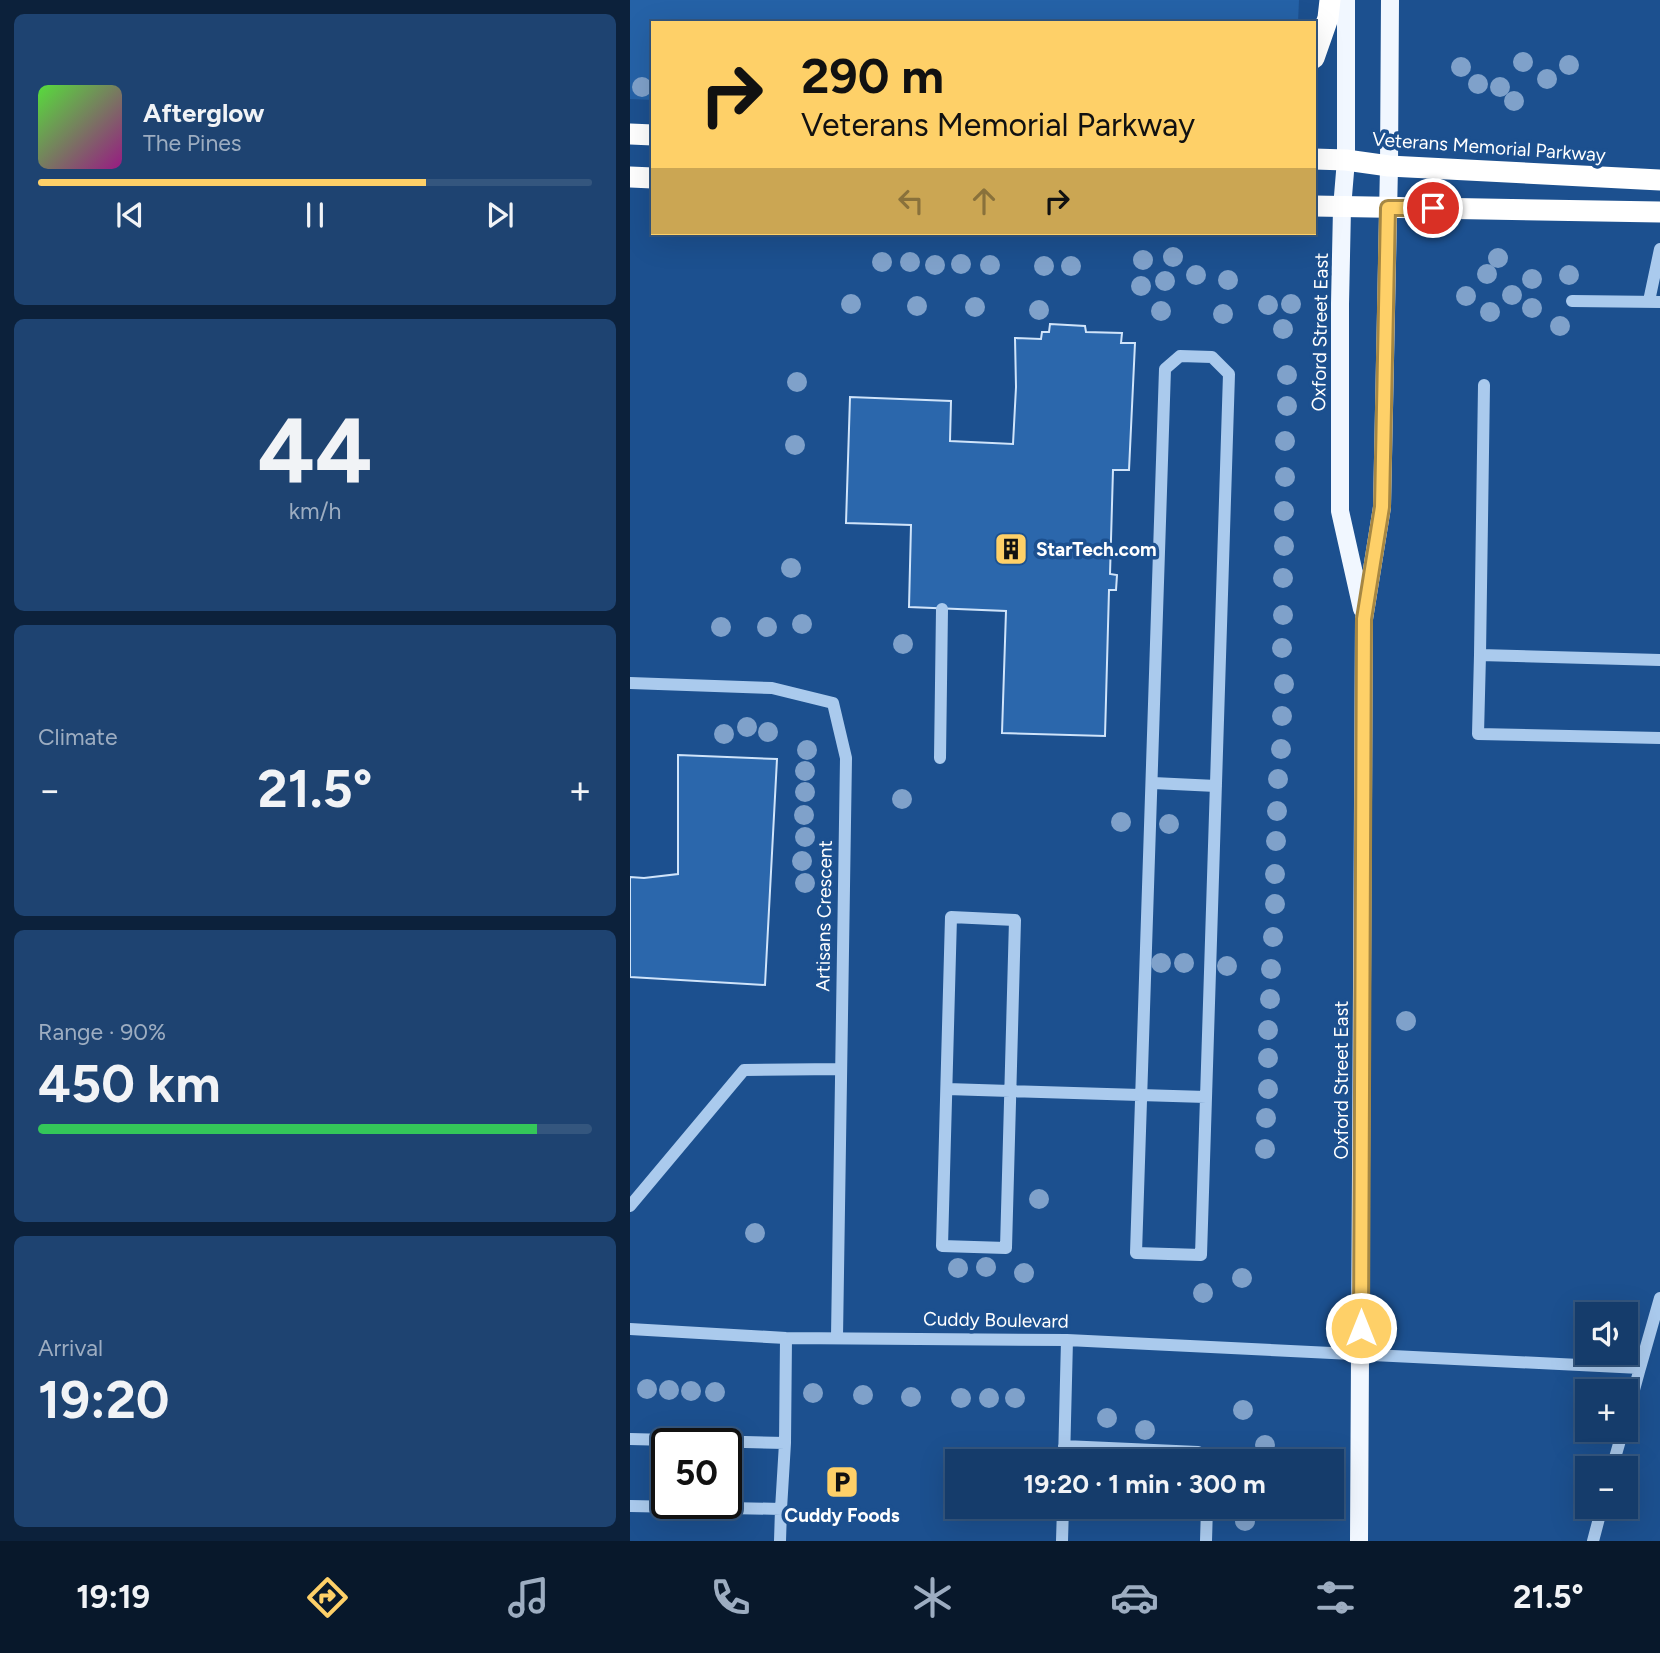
<!DOCTYPE html>
<meta charset="utf-8">
<style>
body{margin:0;font-family:Figtree,sans-serif;background:#1e4371;color:#f1f3f6;height:100vh;display:flex;flex-direction:column;font-size:26px;white-space:nowrap}
*{box-sizing:border-box;margin:0}
p{font-size:23px;color:#9dadc1}
.icon{flex:none;width:38px;height:38px;fill:none;stroke:currentColor;stroke-width:2;stroke-linecap:round;stroke-linejoin:round}
.map{position:relative;flex:1;overflow:hidden}
.panel{display:flex;flex-direction:column;gap:14px;padding:14px;background:#0c213b;width:630px}
.panel>*{flex:none}
.guide{position:absolute;left:21px;top:21px;width:665px;height:214px;border-radius:0px;box-shadow:0 7px 28px #0002,0 0 0 2px #34567e;background:#fed068;color:#111;overflow:hidden}
.tools{position:absolute;left:945px;top:1302px;display:grid;gap:14px}
.tools a{display:grid;place-items:center;width:63px;height:63px;border-radius:0px;background:#153c6b;box-shadow:0 7px 28px #0002,0 0 0 2px #34567e;font-size:35px}
.speed{position:absolute;left:21px;top:1428px;display:flex;gap:14px;font-size:35px;font-weight:700;text-align:center}
.speed>*{display:grid;place-content:center;width:91px;height:91px;border-radius:50%;background:#153c6b;box-shadow:0 7px 28px #0002,0 0 0 2px #34567e;line-height:1}
.speed .limit{border:4px solid #111;border-radius:10px;background:#fff;color:#111}
.pin{position:absolute;display:grid;place-items:center;width:60px;height:60px;color:#fff;margin:-30px;border:4px solid #fff;border-radius:50%;box-shadow:0 2px 7px #0007}
.me{position:absolute;width:77px;margin:-38px;rotate:0deg;stroke-linejoin:round;filter:drop-shadow(0 0 5px #0008)}
.turn{display:flex;align-items:center;gap:24px;height:147px;padding:0 35px;font-size:32px}
.turn .icon{width:91px;height:91px;stroke-width:2.5}
.turn b{display:block;font-size:49px;line-height:60px}
.lanes{display:flex;align-items:center;height:66px;padding:0 35px;background:#0003;justify-content:center;gap:35px;direction:ltr}
.lanes .off{opacity:.35}
.big{font-size:52px;font-weight:700;line-height:1.1}
.panel .tile{flex:1;display:flex;flex-direction:column;justify-content:center;gap:10px;min-width:0;padding:0 24px;border-radius:10px;background:#1e4371}
.panel .dial{align-items:center;gap:0}
.dial b{font-size:91px;line-height:1}
.song{display:flex;align-items:center;gap:21px}
.cover{width:84px;height:84px;border-radius:10px;background:linear-gradient(135deg,hsl(110 70% 55%),hsl(310 70% 35%))}
.played{height:7px;border-radius:4px;background:linear-gradient(90deg,#fed068 70%,#34567e 70%)}
.keys{display:flex;justify-content:space-around;direction:ltr}
.heat{display:flex;justify-content:space-between;align-items:center;font-size:38px;direction:ltr}
.charge{height:10px;border-radius:5px;background:linear-gradient(90deg,#34c759 90%,#34567e 0)}
.trip{position:absolute;left:315px;top:1449px;width:399px;height:70px;border-radius:0px;background:#153c6b;box-shadow:0 7px 28px #0002,0 0 0 2px #34567e;font-weight:700;line-height:70px;text-align:center}
.tab-bar{display:flex;height:112px;justify-content:space-around;align-items:center;background:#08182b;color:#9dadc1}
.tab-bar .icon{width:49px;height:49px}
.tab-bar .selected{color:#fed068}
.tab-bar b{font-size:32px;color:#f1f3f6}
main{display:flex;flex:1;min-height:0}
.map>svg:first-child{display:block}
</style>
<main>
<section class="panel">
<div class="tile">
<div class="song"><i class="cover"></i><div><b>Afterglow</b><p>The Pines</p></div></div>
<div class="played"></div>
<div class="keys"><svg class="icon" aria-label="previous" viewBox="0 0 24 24"><path d="M18 5L8 12l10 7zM5 5v14"/></svg><svg class="icon" aria-label="pause" viewBox="0 0 24 24"><path d="M8 5v14M16 5v14"/></svg><svg class="icon" aria-label="next" viewBox="0 0 24 24"><path d="M6 5l10 7-10 7zM19 5v14"/></svg></div>
</div>
<div class="tile dial"><b>44</b><p>km/h</p></div>
<div class="tile"><p>Climate</p>
<div class="heat"><a>−</a><b class="big">21.5°</b><a>+</a></div>
</div>
<div class="tile"><p>Range · 90%</p><b class="big">450 km</b><div class="charge"></div></div>
<div class="tile"><p>Arrival</p><b class="big">19:20</b></div>
</section>
<div class="map">
<svg width="1030" height="1541" viewBox="0 0 1030 1541">
<rect width="100%" height="100%" fill="#1c508f"/>
<path fill="#2562a7" d="M 0,0 L 669,0 L 668,23 L 23,23 L 23,100 L 0,99 Z"/>
<path fill="#2b67ac" stroke="#d0e4fa" stroke-width="2" d="M 420,324 L 455,326 L 456,332 L 492,333 L 491,343 L 505,343 L 499,470 L 483,470 L 480,574 L 487,575 L 486,590 L 479,590 L 475,736 L 372,733 L 376,611 L 279,607 L 281,525 L 216,523 L 220,397 L 321,401 L 320,441 L 383,444 L 386,387 L 385,338 L 411,339 L 412,332 L 419,332 Z
M 48,755 L 147,759 L 135,985 L 0,977 L 0,877 L 14,878 L 48,874 Z"/>
<g fill="none" stroke-linecap="round" stroke-linejoin="round">
<path stroke="#aacaed" stroke-width="12" d="M 942,301 L 1030,302
M 1019,301 L 1030,249
M 550,356 L 582,357 L 599,374 L 571,1255 L 506,1253 L 535,369 Z
M 854,385 L 850,655 L 1030,660
M 850,655 L 848,734 L 1030,738
M 0,683 L 142,688 L 203,703 L 216,758 L 207,1337
M 310,758 L 312,609
M 523,783 L 586,786
M 321,917 L 385,920 L 376,1248 L 312,1246 Z
M 317,1089 L 576,1097
M 0,1206 L 114,1070 L 211,1069
M 0,1329 L 156,1338 L 437,1340 L 1010,1368 L 1030,1298
M 996,1419 L 1010,1368
M 0,1439 L 155,1443
M 434,1446 L 568,1452 L 577,1457 L 577,1461
M 434,1461 L 437,1340
M 982,1468 L 993,1430
M 0,1506 L 151,1509 L 150,1541
M 151,1509 L 155,1443 L 156,1338
M 432,1541 L 433,1507
M 576,1541 L 577,1507
M 963,1541 L 972,1507"/>
<path stroke="#f1f7ff" stroke-width="18" d="M 716,0 L 716,160 L 712,208 L 710,304 L 710,511 L 732,609
M 729,1541 L 734,619 L 752,507 L 759,166 L 760,0"/>
<path stroke="#fff" stroke-width="21" d="M 684,58 L 698,18 L 700,0
M 0,134 L 23,135
M 684,159 L 716,160 L 759,166 L 1030,180
M 0,177 L 23,178
M 684,206 L 1030,212"/>
</g>
<g fill="#7fa1ca">
<circle cx="893" cy="62" r="10"/>
<circle cx="939" cy="65" r="10"/>
<circle cx="831" cy="67" r="10"/>
<circle cx="917" cy="79" r="10"/>
<circle cx="848" cy="84" r="10"/>
<circle cx="12" cy="87" r="10"/>
<circle cx="870" cy="87" r="10"/>
<circle cx="884" cy="101" r="10"/>
<circle cx="543" cy="257" r="10"/>
<circle cx="868" cy="258" r="10"/>
<circle cx="513" cy="260" r="10"/>
<circle cx="252" cy="262" r="10"/>
<circle cx="280" cy="262" r="10"/>
<circle cx="331" cy="264" r="10"/>
<circle cx="305" cy="265" r="10"/>
<circle cx="360" cy="265" r="10"/>
<circle cx="414" cy="266" r="10"/>
<circle cx="441" cy="266" r="10"/>
<circle cx="857" cy="274" r="10"/>
<circle cx="566" cy="275" r="10"/>
<circle cx="939" cy="275" r="10"/>
<circle cx="902" cy="279" r="10"/>
<circle cx="598" cy="280" r="10"/>
<circle cx="535" cy="281" r="10"/>
<circle cx="511" cy="286" r="10"/>
<circle cx="882" cy="295" r="10"/>
<circle cx="836" cy="296" r="10"/>
<circle cx="221" cy="304" r="10"/>
<circle cx="661" cy="304" r="10"/>
<circle cx="638" cy="305" r="10"/>
<circle cx="287" cy="306" r="10"/>
<circle cx="345" cy="307" r="10"/>
<circle cx="902" cy="308" r="10"/>
<circle cx="409" cy="310" r="10"/>
<circle cx="531" cy="311" r="10"/>
<circle cx="860" cy="312" r="10"/>
<circle cx="593" cy="314" r="10"/>
<circle cx="930" cy="326" r="10"/>
<circle cx="653" cy="329" r="10"/>
<circle cx="657" cy="375" r="10"/>
<circle cx="167" cy="382" r="10"/>
<circle cx="657" cy="406" r="10"/>
<circle cx="655" cy="441" r="10"/>
<circle cx="165" cy="445" r="10"/>
<circle cx="655" cy="477" r="10"/>
<circle cx="654" cy="511" r="10"/>
<circle cx="654" cy="546" r="10"/>
<circle cx="161" cy="568" r="10"/>
<circle cx="653" cy="578" r="10"/>
<circle cx="653" cy="615" r="10"/>
<circle cx="172" cy="624" r="10"/>
<circle cx="91" cy="627" r="10"/>
<circle cx="137" cy="627" r="10"/>
<circle cx="273" cy="644" r="10"/>
<circle cx="652" cy="648" r="10"/>
<circle cx="654" cy="684" r="10"/>
<circle cx="652" cy="716" r="10"/>
<circle cx="117" cy="727" r="10"/>
<circle cx="138" cy="732" r="10"/>
<circle cx="94" cy="734" r="10"/>
<circle cx="651" cy="749" r="10"/>
<circle cx="177" cy="750" r="10"/>
<circle cx="175" cy="771" r="10"/>
<circle cx="648" cy="779" r="10"/>
<circle cx="175" cy="792" r="10"/>
<circle cx="272" cy="799" r="10"/>
<circle cx="647" cy="811" r="10"/>
<circle cx="174" cy="815" r="10"/>
<circle cx="491" cy="822" r="10"/>
<circle cx="539" cy="824" r="10"/>
<circle cx="175" cy="837" r="10"/>
<circle cx="646" cy="841" r="10"/>
<circle cx="172" cy="861" r="10"/>
<circle cx="645" cy="874" r="10"/>
<circle cx="175" cy="883" r="10"/>
<circle cx="645" cy="904" r="10"/>
<circle cx="643" cy="937" r="10"/>
<circle cx="531" cy="963" r="10"/>
<circle cx="554" cy="963" r="10"/>
<circle cx="597" cy="966" r="10"/>
<circle cx="641" cy="969" r="10"/>
<circle cx="640" cy="999" r="10"/>
<circle cx="776" cy="1021" r="10"/>
<circle cx="638" cy="1030" r="10"/>
<circle cx="638" cy="1058" r="10"/>
<circle cx="638" cy="1089" r="10"/>
<circle cx="636" cy="1118" r="10"/>
<circle cx="635" cy="1149" r="10"/>
<circle cx="409" cy="1199" r="10"/>
<circle cx="125" cy="1233" r="10"/>
<circle cx="356" cy="1267" r="10"/>
<circle cx="328" cy="1268" r="10"/>
<circle cx="394" cy="1273" r="10"/>
<circle cx="612" cy="1278" r="10"/>
<circle cx="573" cy="1293" r="10"/>
<circle cx="17" cy="1389" r="10"/>
<circle cx="39" cy="1390" r="10"/>
<circle cx="61" cy="1391" r="10"/>
<circle cx="85" cy="1392" r="10"/>
<circle cx="183" cy="1393" r="10"/>
<circle cx="233" cy="1395" r="10"/>
<circle cx="281" cy="1397" r="10"/>
<circle cx="331" cy="1398" r="10"/>
<circle cx="359" cy="1398" r="10"/>
<circle cx="385" cy="1398" r="10"/>
<circle cx="613" cy="1410" r="10"/>
<circle cx="477" cy="1418" r="10"/>
<circle cx="515" cy="1430" r="10"/>
<circle cx="635" cy="1445" r="10"/>
<circle cx="615" cy="1521" r="10"/>
</g>
<g fill="none" stroke-linecap="round" stroke-linejoin="round">
<defs>
<path id="route" d="M 731,1328 L 734,619 L 752,507 L 758,208 L 803,208"/>
</defs>
<use href="#route" stroke="#a58744" stroke-width="18"/>
<use href="#route" stroke="#fed068" stroke-width="12"/>
</g>
<defs>
<symbol id="building-square" viewBox="-11 -11 22 22"><rect x="-9" y="-9" width="18" height="18" rx="4" fill="#fed068" stroke="#1c508f"/><path d="M-4-6H4V6H1V3H-1V6H-4ZM-2.5-4.3h1.7v1.8h-1.7ZM.8-4.3h1.7v1.8H.8ZM-2.5-1h1.7V.8h-1.7ZM.8-1h1.7V.8H.8Z" fill="#111"/></symbol>
<symbol id="parking-square" viewBox="-11 -11 22 22"><rect x="-9" y="-9" width="18" height="18" rx="4" fill="#fed068" stroke="#1c508f"/><path d="M-3.5-5.5H1a3.5 3.5 0 0 1 0 7H-1V5.5H-3.5ZM-1-3.4V-.6H.8a1.4 1.4 0 0 0 0-2.8Z" fill="#111"/></symbol>
</defs>
<g fill-rule="evenodd">
<use href="#building-square" x="362" y="530" width="38" height="38"/>
<use href="#parking-square" x="193" y="1463" width="38" height="38"/>
</g>
<g text-anchor="middle" dominant-baseline="central" stroke-width="7" stroke-linejoin="round" paint-order="stroke">
<g font-size="19" fill="#fff" stroke="#1c508f">
<text transform="translate(859 147) rotate(4)">Veterans Memorial Parkway</text>
<text transform="translate(690 332) rotate(-89)">Oxford Street East</text>
<text transform="translate(194 916) rotate(-89)">Artisans Crescent</text>
<text transform="translate(711 1080) rotate(-90)">Oxford Street East</text>
<text transform="translate(366 1320) rotate(1)">Cuddy Boulevard</text>
</g>
<g font-size="19" font-weight="bold" fill="#fff" stroke="#1c508f" text-anchor="start">
<text x="406" y="549">StarTech.com</text>
<text x="212" y="1515" text-anchor="middle">Cuddy Foods</text>
</g>
</g>
</svg>
<div class="tools">
<a><svg class="icon" aria-label="sound" viewBox="0 0 24 24"><path d="M4 9h4l5-4v14l-5-4H4zM17 9q2 3 0 6"/></svg></a>
<a>+</a>
<a>−</a>
</div>
<div class="speed"><div class="limit">50</div></div>
<div class="pin" style="left:803px;top:208px;background:#d93025"><svg class="icon" aria-label="arrive" viewBox="0 0 24 24"><path d="M6 21V4h12l-3 4 3 4H6"/></svg></div>
<svg class="me" style="left:731px;top:1328px" viewBox="-20 -20 40 40"><circle r="17" fill="#fed068" stroke="#fff" stroke-width="3"/><path d="M0-11L8 9 0 5-8 9z" fill="#fff"/></svg>
<div class="trip">19:20 · 1 min · 300 m</div>
<div class="guide">
<div class="turn"><svg class="icon" aria-label="right" viewBox="0 0 24 24"><path d="M7 20v-9h11M14 6l5 5-5 5"/></svg><div><b>290 m</b>Veterans Memorial Parkway</div></div>
<div class="lanes"><svg class="icon off" aria-label="left" viewBox="0 0 24 24"><path d="M17 20v-9H6M10 6l-5 5 5 5"/></svg><svg class="icon off" aria-label="ahead" viewBox="0 0 24 24"><path d="M12 20V5M6 11l6-6 6 6"/></svg><svg class="icon" aria-label="right" viewBox="0 0 24 24"><path d="M7 20v-9h11M14 6l5 5-5 5"/></svg></div>
</div>
</div>
</main>
<nav class="tab-bar">
<b>19:19</b>
<svg class="icon selected" aria-label="directions" viewBox="0 0 24 24"><path d="M12 3l9 9-9 9-9-9zM9 14v-3h6M13 9l2 2-2 2"/></svg>
<svg class="icon" aria-label="music" viewBox="0 0 24 24"><path d="M9 18V5l10-2v13"/><circle cx="6" cy="18" r="3"/><circle cx="16" cy="16" r="3"/></svg>
<svg class="icon" aria-label="phone" viewBox="0 0 24 24"><path d="M5 4h4l2 5-3 2q2 4 5 5l2-3 5 2v4C11 20 4 13 5 4z"/></svg>
<svg class="icon" aria-label="climate" viewBox="0 0 24 24"><path d="M12 3v18M4 7l16 10M4 17L20 7"/></svg>
<svg class="icon" aria-label="car" viewBox="0 0 24 24"><path d="M5 17H2v-5l4-1 3-4h7l3 4 3 1v5h-3M9 17h6M6 11h13"/><circle cx="7" cy="17" r="2"/><circle cx="17" cy="17" r="2"/></svg>
<svg class="icon" aria-label="filters" viewBox="0 0 24 24"><path d="M4 7h16M4 17h16"/><circle cx="9" cy="7" r="2"/><circle cx="15" cy="17" r="2"/></svg>
<b>21.5°</b>
</nav>
